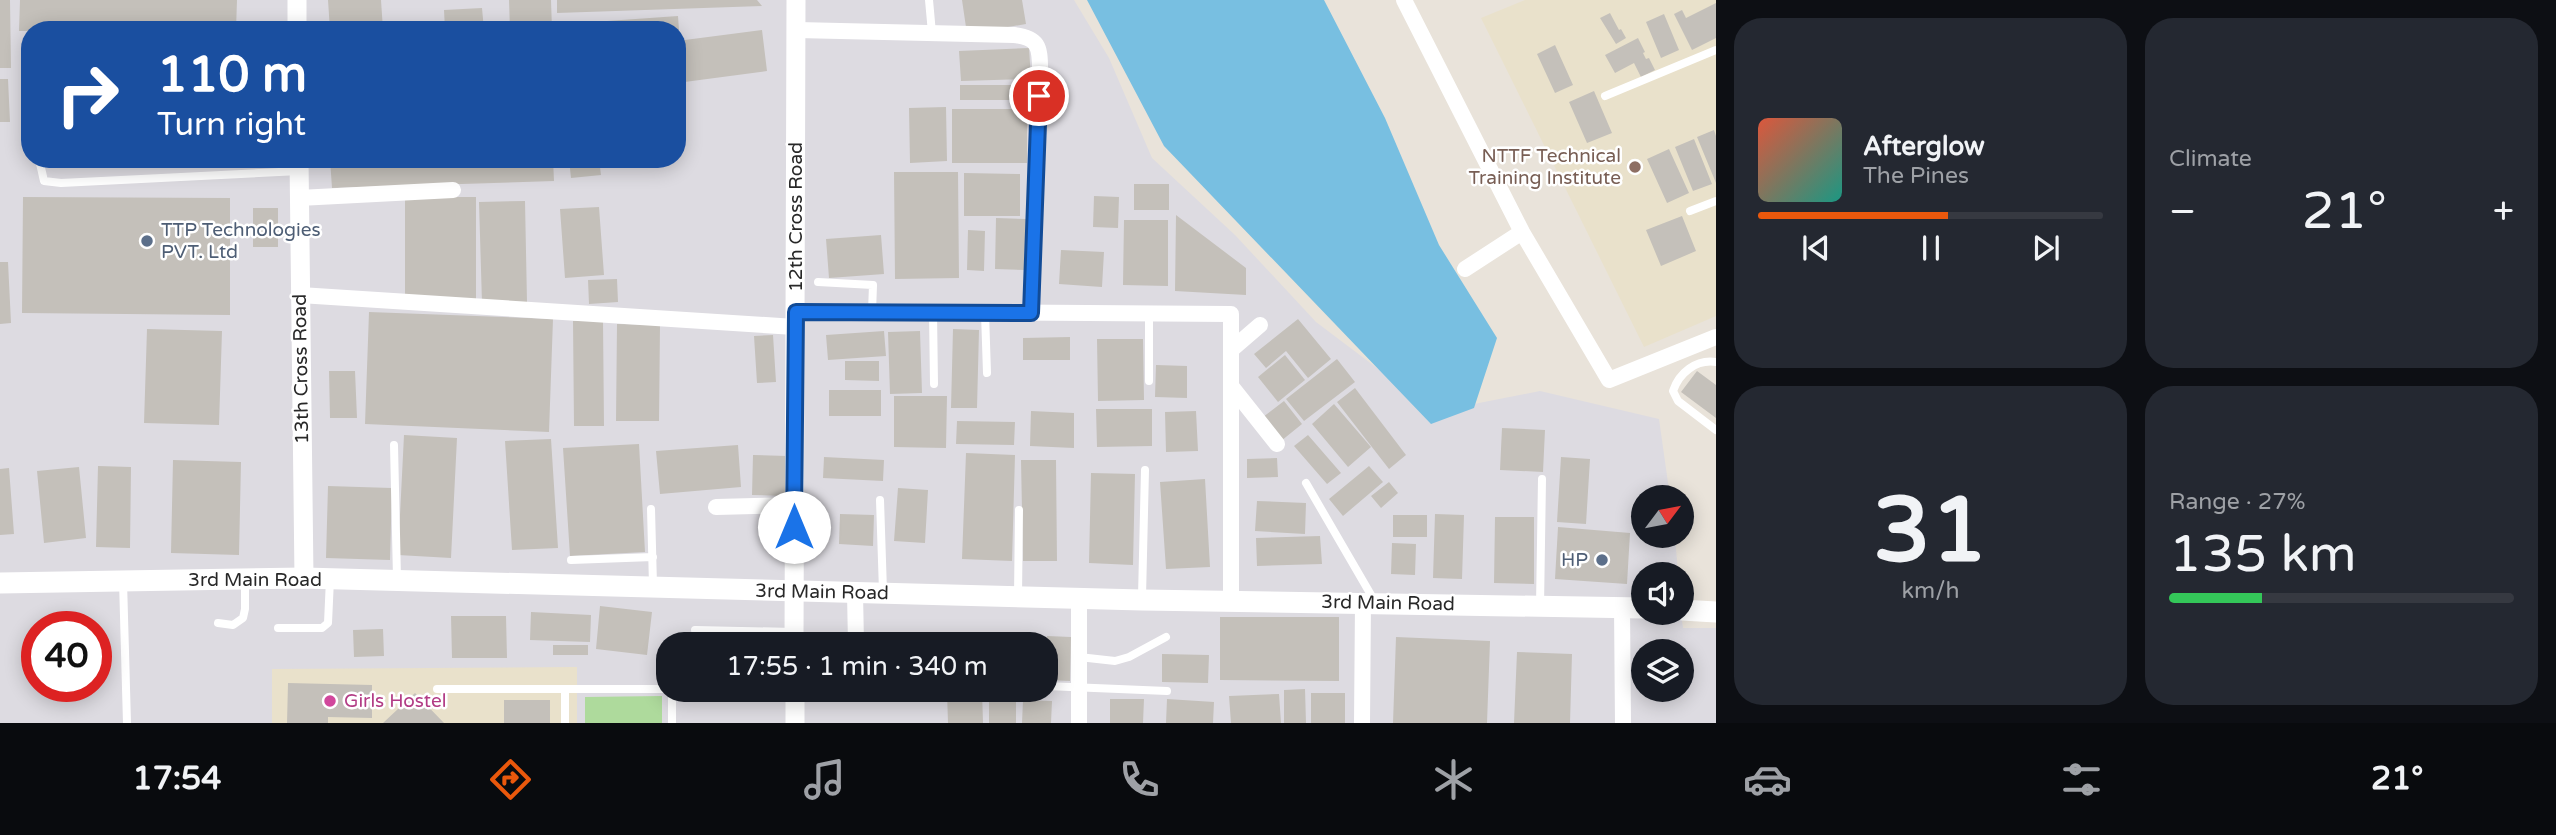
<!DOCTYPE html>
<meta charset="utf-8">
<style>
body{margin:0;font-family:"Varela Round",sans-serif;background:#242831;color:#f1f3f6;height:100vh;display:flex;flex-direction:column;font-size:26px;white-space:nowrap}
*{box-sizing:border-box;margin:0}
p{font-size:23px;color:#9ea1a6}
.icon{flex:none;width:38px;height:38px;fill:none;stroke:currentColor;stroke-width:2;stroke-linecap:round;stroke-linejoin:round}
.map{position:relative;flex:1;overflow:hidden}
.details{display:flex;flex-direction:column;gap:18px;padding:18px;background:#0d0f14;width:840px}
.details>*{flex:none}
.guide{position:absolute;left:21px;top:21px;width:665px;height:147px;border-radius:28px;box-shadow:0 4px 18px #0003;background:#1a4fa0;color:#fff;overflow:hidden}
.needle{width:46px;rotate:58deg}
.buttons{position:absolute;left:1631px;top:485px;display:grid;gap:14px}
.buttons a{display:grid;place-items:center;width:63px;height:63px;border-radius:50%;background:#171b24;box-shadow:0 4px 18px #0003;font-size:35px}
.speed{position:absolute;left:21px;top:611px;display:flex;gap:14px;font-size:35px;font-weight:700;text-align:center}
.speed>*{display:grid;place-content:center;width:91px;height:91px;border-radius:50%;background:#171b24;box-shadow:0 4px 18px #0003;line-height:1}
.speed .limit{border:10px solid #d22;background:#fff;color:#111}
.pin{position:absolute;display:grid;place-items:center;width:60px;height:60px;color:#fff;margin:-30px;border:4px solid #fff;border-radius:50%;box-shadow:0 2px 7px #0007}
.me{position:absolute;width:77px;margin:-38px;rotate:0deg;stroke-linejoin:round;filter:drop-shadow(0 0 5px #0008)}
.turn{display:flex;align-items:center;gap:24px;height:147px;padding:0 21px;font-size:32px}
.turn .icon{width:91px;height:91px;stroke-width:2.5}
.turn b{display:block;font-size:49px;line-height:60px}
.big{font-size:52px;font-weight:600;line-height:1.1}
.details .tile{flex:1;display:flex;flex-direction:column;justify-content:center;gap:10px;min-width:0;padding:0 24px;border-radius:28px;background:#242831}
.details .dial{align-items:center;gap:0}
.dial b{font-size:91px;line-height:1}
.song{display:flex;align-items:center;gap:21px}
.cover{width:84px;height:84px;border-radius:10px;background:linear-gradient(135deg,hsl(10 70% 55%),hsl(170 70% 35%))}
.played{height:7px;border-radius:4px;background:linear-gradient(90deg,#ea580c 55%,#363941 55%)}
.keys{display:flex;justify-content:space-around;direction:ltr}
.heat{display:flex;justify-content:space-between;align-items:center;font-size:38px;direction:ltr}
.charge{height:10px;border-radius:5px;background:linear-gradient(90deg,#34c759 27%,#363941 0)}
.details .tiles{flex:1;display:grid;gap:18px;grid-template-columns:repeat(2,1fr)}
.trip{position:absolute;left:656px;top:632px;width:402px;height:70px;border-radius:28px;background:#171b24;box-shadow:0 4px 18px #0003;font-weight:600;line-height:70px;text-align:center}
.tab-bar{display:flex;height:112px;justify-content:space-around;align-items:center;background:#090b0e;color:#9ea1a6}
.tab-bar .icon{width:49px;height:49px}
.tab-bar .active{color:#ea580c}
.tab-bar b{font-size:32px;color:#f1f3f6}
main{display:flex;flex:1;min-height:0}
.map>svg:first-child{display:block}
</style>
<main>
<div class="map">
<svg width="1716" height="723" viewBox="0 0 1716 723">
<rect width="100%" height="100%" fill="#e9e3da"/>
<path fill="#dddbe1" fill-rule="evenodd" d="M 0,0 L 1074,0 L 1109,58 L 1152,158 L 1235,235 L 1316,322 L 1438,414 L 1479,403 L 1540,391 L 1659,419 L 1670,497 L 1643,497 L 1643,536 L 1675,536 L 1678,574 L 1643,574 L 1643,612 L 1681,613 L 1683,628 L 1716,628 L 1716,723 L 0,723 ZM 30,30 L 677,30 L 677,159 L 30,159 ZM 37,626 L 96,626 L 96,686 L 37,686 ZM 668,644 L 1046,644 L 1046,690 L 668,690 ZM 1643,651 L 1682,651 L 1682,690 L 1643,690 Z"/>
<path fill="#e9e1cb" d="M 1525,0 L 1716,0 L 1716,316 L 1644,347 L 1481,18 Z
M 577,667 L 577,723 L 272,723 L 272,669 Z"/>
<path fill="#aeda9c" d="M 662,696 L 662,723 L 585,723 L 585,697 Z"/>
<path fill="#78bfe1" d="M 1087,0 L 1324,0 L 1385,118 L 1439,245 L 1497,338 L 1474,408 L 1431,424 L 1164,146 Z"/>
<path fill="#c4c0ba" d="M 0,0 L 10,0 L 11,68 L 0,68 Z
M 20,0 L 237,0 L 236,30 L 19,31 Z
M 328,0 L 381,0 L 383,30 L 330,30 Z
M 509,0 L 551,0 L 552,30 L 510,30 Z
M 557,0 L 757,0 L 762,6 L 557,13 Z
M 962,0 L 1022,0 L 1026,24 L 967,34 Z
M 1716,3 L 1716,38 L 1692,50 L 1674,14 L 1682,10 L 1686,18 Z
M 482,8 L 484,30 L 445,30 L 444,10 Z
M 1610,13 L 1619,30 L 1621,29 L 1626,38 L 1616,44 L 1600,18 Z
M 1664,14 L 1679,50 L 1661,58 L 1646,22 Z
M 678,16 L 679,30 L 594,30 L 593,22 Z
M 762,30 L 767,71 L 677,83 L 677,41 Z
M 1638,38 L 1645,52 L 1643,53 L 1646,59 L 1649,58 L 1655,70 L 1641,77 L 1634,63 L 1615,73 L 1605,55 Z
M 1555,45 L 1573,85 L 1555,93 L 1537,54 Z
M 1029,48 L 1031,79 L 961,81 L 959,51 Z
M 0,79 L 8,79 L 10,122 L 0,122 Z
M 960,85 L 1020,85 L 1020,100 L 960,100 Z
M 1594,91 L 1612,133 L 1587,143 L 1569,102 Z
M 946,107 L 947,161 L 910,163 L 909,108 Z
M 952,109 L 1027,109 L 1027,163 L 952,163 Z
M 1714,130 L 1716,136 L 1716,183 L 1697,137 Z
M 1694,139 L 1712,184 L 1693,191 L 1675,147 Z
M 1669,149 L 1689,193 L 1667,203 L 1647,159 Z
M 330,159 L 553,159 L 554,181 L 332,188 Z
M 569,159 L 599,159 L 601,175 L 571,178 Z
M 894,172 L 958,172 L 959,278 L 895,279 Z
M 964,173 L 1020,174 L 1020,216 L 964,216 Z
M 1134,184 L 1169,184 L 1169,210 L 1134,210 Z
M 1094,196 L 1119,197 L 1118,228 L 1093,227 Z
M 23,197 L 230,198 L 230,315 L 22,313 Z
M 405,197 L 476,197 L 476,299 L 405,299 Z
M 525,201 L 527,302 L 482,303 L 479,202 Z
M 599,207 L 604,275 L 565,278 L 560,209 Z
M 253,208 L 278,208 L 278,247 L 253,247 Z
M 1176,215 L 1246,268 L 1246,295 L 1175,291 Z
M 1682,216 L 1696,251 L 1661,266 L 1646,230 Z
M 996,218 L 1026,219 L 1024,270 L 995,269 Z
M 1124,220 L 1168,220 L 1168,286 L 1123,285 Z
M 968,230 L 985,231 L 984,271 L 967,270 Z
M 881,235 L 884,274 L 829,278 L 826,239 Z
M 1061,250 L 1104,252 L 1102,287 L 1059,284 Z
M 0,262 L 8,262 L 11,323 L 0,324 Z
M 617,279 L 618,302 L 589,304 L 588,280 Z
M 369,312 L 553,319 L 549,432 L 365,424 Z
M 1298,319 L 1331,359 L 1308,378 L 1286,351 L 1266,368 L 1254,354 Z
M 573,321 L 603,321 L 604,426 L 574,426 Z
M 617,324 L 660,325 L 659,421 L 616,421 Z
M 147,329 L 222,331 L 219,425 L 144,423 Z
M 953,329 L 979,330 L 977,408 L 951,408 Z
M 884,331 L 886,356 L 828,360 L 826,335 Z
M 920,331 L 922,393 L 890,394 L 888,332 Z
M 773,335 L 776,382 L 757,383 L 754,336 Z
M 1070,337 L 1070,360 L 1023,360 L 1023,338 Z
M 1097,339 L 1143,339 L 1144,400 L 1098,401 Z
M 1285,355 L 1305,380 L 1278,402 L 1258,377 Z
M 1337,359 L 1355,382 L 1304,421 L 1286,399 Z
M 845,361 L 879,361 L 879,381 L 845,380 Z
M 1156,365 L 1187,366 L 1187,398 L 1155,397 Z
M 329,371 L 355,371 L 357,418 L 330,418 Z
M 1697,371 L 1716,385 L 1716,418 L 1681,392 Z
M 1355,388 L 1406,455 L 1389,469 L 1337,402 Z
M 829,390 L 881,390 L 881,416 L 829,416 Z
M 894,396 L 947,396 L 946,448 L 894,447 Z
M 1284,401 L 1302,424 L 1281,441 L 1263,417 Z
M 1334,404 L 1371,447 L 1348,467 L 1312,424 Z
M 1096,409 L 1152,409 L 1152,446 L 1097,447 Z
M 1031,411 L 1074,413 L 1074,448 L 1030,446 Z
M 1196,411 L 1198,451 L 1166,452 L 1165,412 Z
M 957,421 L 1015,422 L 1014,445 L 956,444 Z
M 1502,428 L 1545,430 L 1543,472 L 1500,470 Z
M 404,435 L 457,438 L 451,558 L 398,555 Z
M 1308,435 L 1341,473 L 1327,484 L 1294,446 Z
M 551,439 L 558,548 L 512,550 L 505,441 Z
M 639,444 L 645,552 L 570,556 L 563,448 Z
M 738,445 L 741,487 L 660,494 L 656,451 Z
M 966,453 L 1015,455 L 1012,561 L 962,559 Z
M 753,455 L 787,456 L 786,496 L 752,495 Z
M 824,457 L 884,460 L 883,481 L 823,478 Z
M 1561,457 L 1590,459 L 1586,524 L 1557,522 Z
M 1277,458 L 1278,477 L 1247,478 L 1247,459 Z
M 173,460 L 241,462 L 239,555 L 171,553 Z
M 1021,460 L 1056,460 L 1057,561 L 1023,561 Z
M 98,466 L 131,467 L 130,548 L 96,547 Z
M 1369,466 L 1383,482 L 1343,516 L 1329,499 Z
M 79,467 L 86,538 L 44,543 L 37,471 Z
M 9,468 L 14,534 L 0,535 L 0,469 Z
M 1091,473 L 1135,474 L 1133,565 L 1089,563 Z
M 1205,479 L 1210,567 L 1166,569 L 1160,482 Z
M 1389,482 L 1398,493 L 1381,508 L 1371,496 Z
M 328,486 L 392,488 L 390,560 L 326,558 Z
M 898,488 L 928,490 L 925,543 L 894,541 Z
M 1257,501 L 1306,503 L 1305,534 L 1255,531 Z
M 840,514 L 874,515 L 873,546 L 839,544 Z
M 1435,514 L 1464,515 L 1462,579 L 1433,578 Z
M 1393,515 L 1427,515 L 1427,537 L 1393,537 Z
M 1495,517 L 1534,517 L 1534,584 L 1494,583 Z
M 1558,527 L 1630,533 L 1627,584 L 1555,579 Z
M 1320,536 L 1322,564 L 1257,566 L 1256,538 Z
M 1392,543 L 1416,544 L 1415,575 L 1391,574 Z
M 600,606 L 652,612 L 647,655 L 596,649 Z
M 531,612 L 591,615 L 590,642 L 530,640 Z
M 451,616 L 506,616 L 507,658 L 452,658 Z
M 1220,617 L 1339,617 L 1339,681 L 1220,680 Z
M 383,629 L 384,656 L 354,657 L 353,630 Z
M 999,636 L 1042,637 L 1041,644 L 999,644 Z
M 1047,636 L 1071,637 L 1070,681 L 1046,680 Z
M 1396,637 L 1490,641 L 1487,723 L 1393,723 Z
M 553,645 L 588,645 L 588,655 L 553,655 Z
M 1517,652 L 1572,654 L 1570,723 L 1514,723 Z
M 1162,654 L 1209,655 L 1208,683 L 1162,682 Z
M 288,683 L 372,685 L 372,718 L 328,717 L 328,723 L 287,723 Z
M 1305,689 L 1306,723 L 1284,723 L 1284,690 Z
M 982,691 L 983,723 L 948,723 L 947,692 Z
M 415,693 L 444,723 L 383,723 Z
M 1311,693 L 1345,693 L 1345,723 L 1311,723 Z
M 1279,694 L 1281,723 L 1231,723 L 1229,696 Z
M 1110,699 L 1144,699 L 1143,723 L 1110,723 Z
M 1167,699 L 1214,702 L 1213,723 L 1166,723 Z
M 504,700 L 550,700 L 550,723 L 504,723 Z
M 1023,700 L 1052,701 L 1051,723 L 1022,723 Z
M 989,701 L 1016,702 L 1016,723 L 989,723 Z"/>
<g fill="none" stroke-linecap="round" stroke-linejoin="round">
<path stroke="#fff" stroke-width="8" d="M 929,0 L 932,33
M 1605,96 L 1716,50
M 39,159 L 44,181 L 61,183 L 299,171
M 1690,211 L 1716,201
M 818,282 L 873,285 L 872,312
M 933,312 L 934,384
M 985,313 L 987,373
M 1149,314 L 1149,381
M 1716,362 C 1696,359 1679,373 1673,391 L 1678,401 L 1716,430
M 394,445 L 397,578
M 1306,483 L 1374,600
M 880,500 L 883,591
M 651,509 L 653,585
M 571,560 L 653,557
M 123,581 L 127,723
M 1018,596 L 1019,510
M 1142,597 L 1145,470
M 1540,606 L 1542,479
M 218,623 L 233,625 L 243,618 L 245,609 L 245,579
M 278,628 L 322,628 L 328,623 L 330,579
M 695,630 L 794,632
M 1079,657 L 1115,661 L 1129,657 L 1166,637
M 1046,686 L 1167,691
M 437,689 L 565,689
M 672,690 L 672,723
M 565,723 L 565,689 L 668,689"/>
<path stroke="#fff" stroke-width="16" d="M 1404,0 L 1522,232 L 1609,380 L 1716,337
M 797,30 L 1014,35 C 1038,38 1040,46 1040,69 L 1031,313
M 299,198 L 453,190
M 1465,269 L 1522,232
M 300,295 L 795,327
M 796,311 L 1231,314 L 1231,600
M 1231,350 L 1260,325
M 1231,386 L 1277,444
M 716,507 L 794,505
M 855,593 L 856,644
M 1622,607 L 1623,723
M 1079,723 L 1079,597
M 1362,723 L 1363,602"/>
<path stroke="#fff" stroke-width="19" d="M 297,0 L 297,30
M 299,159 L 304,578
M 794,644 L 796,0
M 795,690 L 795,723"/>
<path stroke="#fff" stroke-width="21" d="M 0,583 L 304,578 L 1142,600 L 1643,608
M 1682,610 L 1716,612"/>
</g>
<g fill="none" stroke-linecap="round" stroke-linejoin="round">
<defs>
<path id="route" d="M 794,527 L 796,312 L 1031,313 L 1039,96"/>
</defs>
<use href="#route" stroke="#114b97" stroke-width="18"/>
<use href="#route" stroke="#1a73e8" stroke-width="12"/>
</g>
<circle fill="#8d6e63" stroke="#fff" stroke-width="2.5" cx="1635" cy="167" r="7"/>
<g fill="#5c6f8a" stroke="#fff" stroke-width="2.5">
<circle cx="147" cy="241" r="7"/>
<circle cx="1602" cy="560" r="7"/>
</g>
<circle fill="#d1479c" stroke="#fff" stroke-width="2.5" cx="330" cy="701" r="7"/>
<g text-anchor="middle" dominant-baseline="central" stroke-width="5" stroke-linejoin="round" paint-order="stroke">
<g font-size="19" fill="#785e54" stroke="#fff" text-anchor="end">
<text x="1621" y="156">NTTF Technical<tspan x="1621" dy="22">Training Institute</tspan></text>
</g>
<g font-size="19" fill="#282828" stroke="#fff">
<text transform="translate(796 217) rotate(-90)">12th Cross Road</text>
<text transform="translate(301 369) rotate(-91)">13th Cross Road</text>
<text x="255" y="580">3rd Main Road</text>
<text transform="translate(822 592) rotate(1)">3rd Main Road</text>
<text transform="translate(1388 603) rotate(1)">3rd Main Road</text>
</g>
<g font-size="19" fill="#4e5e75" stroke="#fff" text-anchor="start">
<text x="161" y="230">TTP Technologies<tspan x="161" dy="22">PVT. Ltd</tspan></text>
<text x="1588" y="560" text-anchor="end">HP</text>
</g>
<g font-size="19" fill="#b23c85" stroke="#fff" text-anchor="start">
<text x="344" y="701">Girls Hostel</text>
</g>
</g>
</svg>
<div class="buttons">
<a><svg class="needle" viewBox="-14 -14 28 28"><path d="M0-13l5 13h-10z" fill="#e53935"/><path d="M0 13l5-13h-10z" fill="#9ea1a6"/></svg></a>
<a><svg class="icon" aria-label="sound" viewBox="0 0 24 24"><path d="M4 9h4l5-4v14l-5-4H4zM17 9q2 3 0 6"/></svg></a>
<a><svg class="icon" aria-label="layers" viewBox="0 0 24 24"><path d="M12 4l9 5-9 5-9-5zM3 14l9 5 9-5"/></svg></a>
</div>
<div class="speed"><div class="limit">40</div></div>
<div class="pin" style="left:1039px;top:96px;background:#d93025"><svg class="icon" aria-label="arrive" viewBox="0 0 24 24"><path d="M6 21V4h12l-3 4 3 4H6"/></svg></div>
<svg class="me" style="left:794px;top:527px" viewBox="-20 -20 40 40"><circle r="19" fill="#fff"/><path d="M0-13L10 11 0 6-10 11z" fill="#1a73e8"/></svg>
<div class="trip">17:55 · 1 min · 340 m</div>
<div class="guide">
<div class="turn"><svg class="icon" aria-label="right" viewBox="0 0 24 24"><path d="M7 20v-9h11M14 6l5 5-5 5"/></svg><div><b>110 m</b>Turn right</div></div>
</div>
</div>
<section class="details">
<div class="tiles">
<div class="tile">
<div class="song"><i class="cover"></i><div><b>Afterglow</b><p>The Pines</p></div></div>
<div class="played"></div>
<div class="keys"><svg class="icon" aria-label="previous" viewBox="0 0 24 24"><path d="M18 5L8 12l10 7zM5 5v14"/></svg><svg class="icon" aria-label="pause" viewBox="0 0 24 24"><path d="M8 5v14M16 5v14"/></svg><svg class="icon" aria-label="next" viewBox="0 0 24 24"><path d="M6 5l10 7-10 7zM19 5v14"/></svg></div>
</div>
<div class="tile"><p>Climate</p>
<div class="heat"><a>−</a><b class="big">21°</b><a>+</a></div>
</div>
<div class="tile dial"><b>31</b><p>km/h</p></div>
<div class="tile"><p>Range · 27%</p><b class="big">135 km</b><div class="charge"></div></div>
</div>
</section>
</main>
<nav class="tab-bar">
<b>17:54</b>
<svg class="icon active" aria-label="directions" viewBox="0 0 24 24"><path d="M12 3l9 9-9 9-9-9zM9 14v-3h6M13 9l2 2-2 2"/></svg>
<svg class="icon" aria-label="music" viewBox="0 0 24 24"><path d="M9 18V5l10-2v13"/><circle cx="6" cy="18" r="3"/><circle cx="16" cy="16" r="3"/></svg>
<svg class="icon" aria-label="phone" viewBox="0 0 24 24"><path d="M5 4h4l2 5-3 2q2 4 5 5l2-3 5 2v4C11 20 4 13 5 4z"/></svg>
<svg class="icon" aria-label="climate" viewBox="0 0 24 24"><path d="M12 3v18M4 7l16 10M4 17L20 7"/></svg>
<svg class="icon" aria-label="car" viewBox="0 0 24 24"><path d="M5 17H2v-5l4-1 3-4h7l3 4 3 1v5h-3M9 17h6M6 11h13"/><circle cx="7" cy="17" r="2"/><circle cx="17" cy="17" r="2"/></svg>
<svg class="icon" aria-label="filters" viewBox="0 0 24 24"><path d="M4 7h16M4 17h16"/><circle cx="9" cy="7" r="2"/><circle cx="15" cy="17" r="2"/></svg>
<b>21°</b>
</nav>
